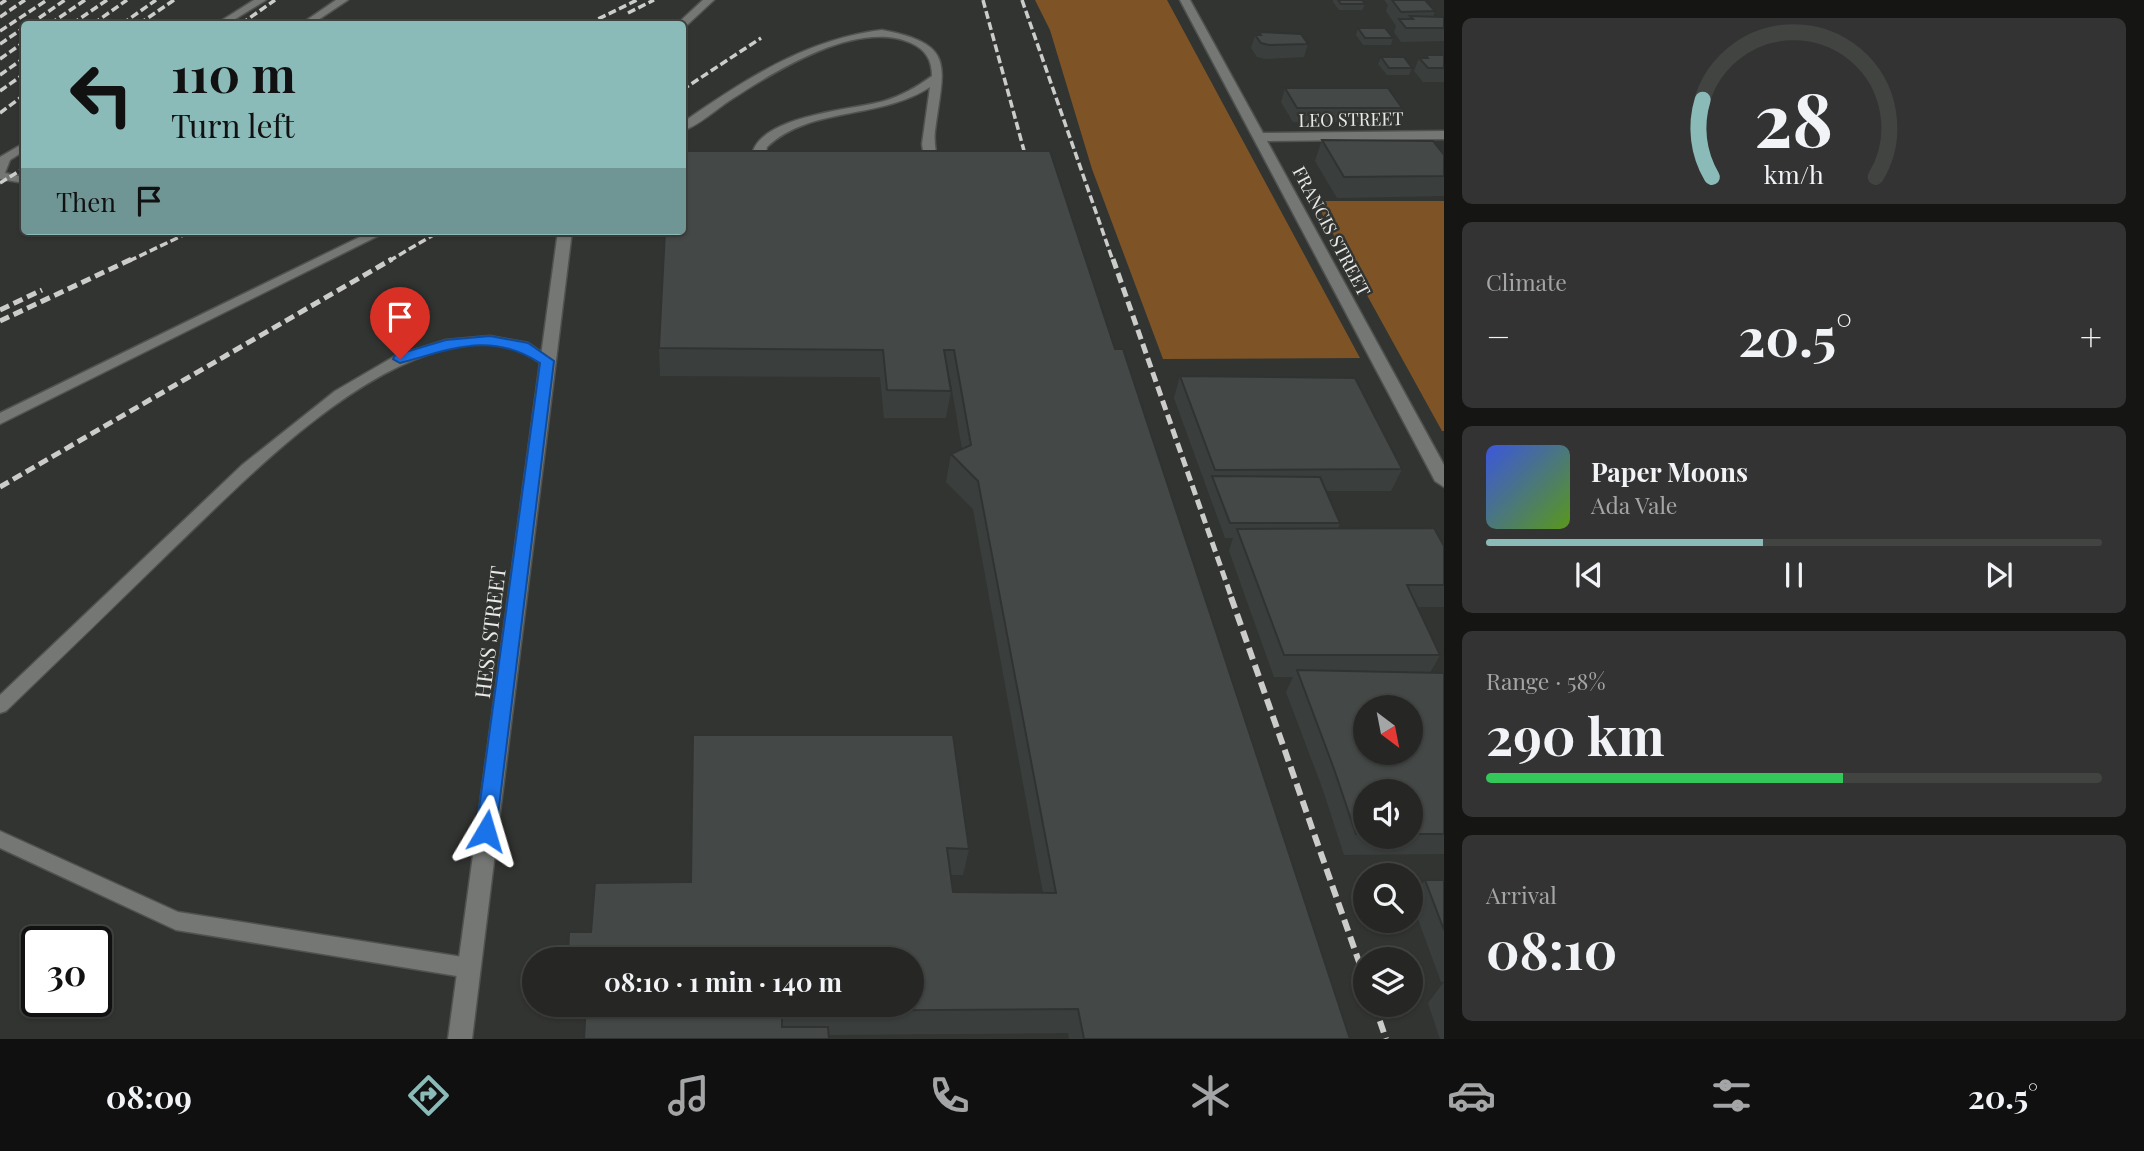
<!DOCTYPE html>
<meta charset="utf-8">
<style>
body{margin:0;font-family:"Playfair Display",serif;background:#323332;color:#f1f3f6;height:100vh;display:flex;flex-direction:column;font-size:26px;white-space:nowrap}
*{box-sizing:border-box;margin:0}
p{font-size:23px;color:#a4a5a7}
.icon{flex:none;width:38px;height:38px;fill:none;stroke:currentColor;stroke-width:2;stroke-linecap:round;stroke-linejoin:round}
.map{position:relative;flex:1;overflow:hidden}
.side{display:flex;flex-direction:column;gap:18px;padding:18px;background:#151514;width:700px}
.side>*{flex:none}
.hud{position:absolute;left:21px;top:21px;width:665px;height:214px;border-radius:7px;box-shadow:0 2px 5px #0004,0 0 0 2px #424442;background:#8bbbb9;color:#111;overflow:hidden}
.needle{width:46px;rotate:148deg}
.tools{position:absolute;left:1353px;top:695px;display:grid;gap:14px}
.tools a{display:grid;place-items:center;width:70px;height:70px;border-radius:50%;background:#262725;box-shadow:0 2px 5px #0004,0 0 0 2px #424442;font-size:35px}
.speed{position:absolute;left:21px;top:926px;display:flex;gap:14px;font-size:35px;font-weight:700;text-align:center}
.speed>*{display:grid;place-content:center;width:91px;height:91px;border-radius:50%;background:#262725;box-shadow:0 2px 5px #0004,0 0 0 2px #424442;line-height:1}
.speed .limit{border:4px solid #111;border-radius:10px;background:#fff;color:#111}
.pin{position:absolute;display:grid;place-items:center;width:60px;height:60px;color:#fff;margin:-72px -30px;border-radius:50% 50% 50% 0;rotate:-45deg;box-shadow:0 0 7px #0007}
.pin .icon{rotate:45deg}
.me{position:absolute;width:77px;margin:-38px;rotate:7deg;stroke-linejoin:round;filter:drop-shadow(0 0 5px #0008)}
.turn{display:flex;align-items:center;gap:24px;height:147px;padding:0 35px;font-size:32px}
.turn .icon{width:91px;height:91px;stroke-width:2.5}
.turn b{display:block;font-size:49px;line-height:60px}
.then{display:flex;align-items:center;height:66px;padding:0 35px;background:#0003;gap:14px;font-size:26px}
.big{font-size:52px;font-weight:700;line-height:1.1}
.side .card{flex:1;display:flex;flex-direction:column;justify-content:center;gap:10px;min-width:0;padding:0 24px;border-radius:10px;background:#323332}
.side .dial{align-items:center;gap:0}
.dial svg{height:182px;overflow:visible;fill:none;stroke:#424442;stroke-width:7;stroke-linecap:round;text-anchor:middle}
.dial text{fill:#f1f3f6;stroke:none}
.song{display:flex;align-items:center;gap:21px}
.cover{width:84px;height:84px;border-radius:10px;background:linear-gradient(135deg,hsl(230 70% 55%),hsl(90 70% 35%))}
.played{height:7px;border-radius:4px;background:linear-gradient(90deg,#8bbbb9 45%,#424442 45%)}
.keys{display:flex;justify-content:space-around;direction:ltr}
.heat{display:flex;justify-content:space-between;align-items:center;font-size:38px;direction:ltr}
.charge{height:10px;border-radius:5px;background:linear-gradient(90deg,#34c759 58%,#424442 0)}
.trip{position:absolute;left:522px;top:947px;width:402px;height:70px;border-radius:35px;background:#262725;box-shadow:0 2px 5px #0004,0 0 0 2px #424442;font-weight:700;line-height:70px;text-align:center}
.dock{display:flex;height:112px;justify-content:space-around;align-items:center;background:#0f100f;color:#a4a5a7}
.dock .icon{width:49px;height:49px}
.dock .on{color:#8bbbb9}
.dock b{font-size:32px;color:#f1f3f6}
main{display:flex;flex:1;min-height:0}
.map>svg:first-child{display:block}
</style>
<main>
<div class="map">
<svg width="1444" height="1039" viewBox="0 0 1444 1039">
<rect width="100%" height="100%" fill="#323431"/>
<path fill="#7e5426" d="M 1035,0 L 1167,0 L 1360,358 L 1163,359 L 1092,169 L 1050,30 Z
M 1315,201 L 1444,201 L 1444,431 L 1442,431 Z"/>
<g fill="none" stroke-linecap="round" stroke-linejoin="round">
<defs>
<path id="service" d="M 254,0 L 266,0 L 227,24 L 216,24 Z
M 336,0 L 348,0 L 312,24 L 301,24 Z
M 703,0 L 714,0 L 686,26 L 677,24 Z
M 882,30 C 958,44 943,67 935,131 C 933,145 939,161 936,173 L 928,173 L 926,171 L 922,144 L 930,87 C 880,120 810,106 767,147 L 762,173 L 754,173 C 733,116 851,111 884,101 C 901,96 917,87 932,76 C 932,60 926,50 911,43 C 858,19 775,71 732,99 C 716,109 700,125 682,131 L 682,123 C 744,80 806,39 882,30 Z
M 24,143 L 24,151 L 10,160 L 5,173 L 24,177 L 24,183 L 0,179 L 0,157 Z
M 372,231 L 388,231 L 0,424 L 0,413 Z
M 490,336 L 528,343 L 554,361 L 552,364 C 539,367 531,354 519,350 C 498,341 467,343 446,349 C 347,374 246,479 174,548 C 118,603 62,657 6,711 L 0,713 L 0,695 L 242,465 L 335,391 L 395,356 L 446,340 Z
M 0,831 L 178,912 L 469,958 L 476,961 L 479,968 L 476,975 L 469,978 L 176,930 L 0,848 Z"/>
<path id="minor" d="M 1180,0 L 1190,0 L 1263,133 L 1444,131 L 1444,139 L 1267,141 L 1444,465 L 1444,487 L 1435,481 Z
M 558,231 L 572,231 L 472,1039 L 448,1039 Z"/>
</defs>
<use href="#service" stroke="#50524f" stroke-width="3"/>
<use href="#minor" stroke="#50524f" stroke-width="3"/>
<use href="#service" fill="#747773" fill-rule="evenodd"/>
<use href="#minor" fill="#747773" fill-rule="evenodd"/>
<path stroke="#cccdcb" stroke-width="3.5" stroke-dasharray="8 3.5" stroke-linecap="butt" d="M 983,0 L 1029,169
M 1022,0 L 1113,261
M 0,4 L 6,0
M 628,13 L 654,0
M 0,17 L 25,0
M 39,18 L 65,0
M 50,24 L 85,0
M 72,24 L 107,0
M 93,24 L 127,0
M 122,24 L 156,0
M 139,24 L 174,0
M 241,24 L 275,0
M 588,24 L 637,0
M 0,31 L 47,0
M 0,44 L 22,29
M 0,59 L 24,42
M 0,75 L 24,58
M 682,90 L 761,38
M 0,91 L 24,74
M 0,113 L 24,95
M 0,183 L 24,168
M 129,261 L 192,231
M 389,261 L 440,231"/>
<path stroke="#cccdcb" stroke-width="5" stroke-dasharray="10 5" stroke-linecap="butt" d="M 1113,259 L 1232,599
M 0,310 L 42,290
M 0,321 L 132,259
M 0,487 L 392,259"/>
<path stroke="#cccdcb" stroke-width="6" stroke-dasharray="12 6" stroke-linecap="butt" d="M 1231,597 L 1365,979
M 1374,1004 L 1386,1039"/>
</g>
<path fill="#3a3f3d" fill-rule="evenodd" d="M 1333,0 L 1362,0 L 1365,4 L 1362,10 L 1339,10 L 1333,2 Z
M 1384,0 L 1425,0 L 1435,11 L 1433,17 L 1444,17 L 1444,41 L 1401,42 L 1394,32 L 1396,26 L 1386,11 L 1388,5 Z
M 1358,28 L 1393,38 L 1391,45 L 1363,45 L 1356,35 Z
M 1259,32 L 1308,44 L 1304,57 L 1265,59 L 1257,57 L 1251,48 L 1255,35 L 1258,35 Z
M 1426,55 L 1444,55 L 1444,82 L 1423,82 L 1414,71 L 1419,58 L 1425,58 Z
M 1381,57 L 1412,68 L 1409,75 L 1387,75 L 1378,64 Z
M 1285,88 L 1402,108 L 1397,122 L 1293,122 L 1281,102 Z
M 1322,140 L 1444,155 L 1444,196 L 1337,198 L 1315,161 Z
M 659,348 L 1115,349 L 1350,1039 L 1069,1039 L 1068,1033 L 829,1035 L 584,1039 L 912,959 L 568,959 L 568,957 L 591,932 L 691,882 L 693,735 L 969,849 L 963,875 L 951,875 L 953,892 L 1043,893 L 973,509 L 946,482 L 951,454 L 962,449 L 950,378 L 949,378 L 951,391 L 946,418 L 884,418 L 880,377 L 660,376 Z
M 1180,376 L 1402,469 L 1391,491 L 1326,491 L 1340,523 L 1338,528 L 1444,546 L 1444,607 L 1418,607 L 1440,655 L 1430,673 L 1444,673 L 1444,854 L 1344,855 L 1323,790 L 1286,692 L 1293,677 L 1274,677 L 1229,551 L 1233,538 L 1225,538 L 1174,398 ZM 1365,791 L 1410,791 L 1410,836 L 1365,836 Z
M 1425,880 L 1444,880 L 1444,982 L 1441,982 L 1411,900 Z
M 1443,983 L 1444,983 L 1444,1039 L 1440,1039 L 1428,1003 Z"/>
<path fill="#444947" stroke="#303332" stroke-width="2" fill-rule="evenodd" d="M 1338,0 L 1362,0 L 1365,4 L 1341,4 Z
M 1392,0 L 1425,0 L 1435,11 L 1401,12 Z
M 1410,16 L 1444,17 L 1444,28 L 1406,28 L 1399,19 L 1413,19 Z
M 1358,28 L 1385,28 L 1393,38 L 1365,38 Z
M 1259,32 L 1301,34 L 1308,44 L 1269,45 L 1261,43 L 1255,35 L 1261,35 Z
M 1426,55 L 1444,55 L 1444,68 L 1428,68 L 1419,58 L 1428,58 Z
M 1381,57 L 1404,57 L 1412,68 L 1389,68 Z
M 1285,88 L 1388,88 L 1402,108 L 1297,108 Z
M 1322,140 L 1433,141 L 1444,155 L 1444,176 L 1344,177 Z
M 682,151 L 1050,151 L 1115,349 L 1123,349 L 1350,1039 L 1084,1039 L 1078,1009 L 782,1011 L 782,1027 L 828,1027 L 829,1039 L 584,1039 L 586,1004 L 912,1004 L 912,959 L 590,959 L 590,957 L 568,957 L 569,932 L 591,932 L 595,883 L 691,882 L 693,735 L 953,735 L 969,849 L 947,848 L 953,892 L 1056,893 L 978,481 L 951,454 L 971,445 L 954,350 L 944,350 L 951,391 L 887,390 L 883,350 L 659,348 L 665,231 L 682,231 Z
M 1180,376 L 1355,378 L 1402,469 L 1215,470 Z
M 1212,476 L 1320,477 L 1340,523 L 1230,523 Z
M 1434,528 L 1444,546 L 1444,585 L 1407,585 L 1440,655 L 1284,655 L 1237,529 Z
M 1297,670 L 1444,673 L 1444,834 L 1410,834 L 1410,791 L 1365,791 L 1365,834 L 1356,834 L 1334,769 ZM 1365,707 L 1410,707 L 1410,752 L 1365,752 Z
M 1425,880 L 1444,880 L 1444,930 Z"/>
<path fill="#1a73e8" stroke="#114b97" stroke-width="2" d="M 490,336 L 528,343 L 554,361 L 496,831 L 493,837 L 486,840 L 479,837 L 476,831 L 540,363 C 490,331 453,349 400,363 L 393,359 L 395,355 L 446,340 Z"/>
<g text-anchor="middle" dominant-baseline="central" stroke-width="5" stroke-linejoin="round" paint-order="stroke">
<g font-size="18" fill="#e9eae8" stroke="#323431">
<text transform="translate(1351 119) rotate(-1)">LEO STREET</text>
<text transform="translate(1332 231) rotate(62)">FRANCIS STREET</text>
</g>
<g font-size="21" fill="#e9eae8" stroke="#323431">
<text transform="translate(489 632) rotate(-83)">HESS STREET</text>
</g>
</g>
</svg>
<div class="tools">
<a><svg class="needle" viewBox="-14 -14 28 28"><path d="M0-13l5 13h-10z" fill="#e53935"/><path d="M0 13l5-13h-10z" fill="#a4a5a7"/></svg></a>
<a><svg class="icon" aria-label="sound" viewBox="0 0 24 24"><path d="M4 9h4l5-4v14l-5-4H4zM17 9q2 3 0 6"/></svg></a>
<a><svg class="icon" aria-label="search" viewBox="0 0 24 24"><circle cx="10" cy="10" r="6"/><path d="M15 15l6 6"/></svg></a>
<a><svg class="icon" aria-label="layers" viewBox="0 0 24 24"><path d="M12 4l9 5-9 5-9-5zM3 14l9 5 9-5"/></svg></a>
</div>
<div class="speed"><div class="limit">30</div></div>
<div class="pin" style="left:400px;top:359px;background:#d93025"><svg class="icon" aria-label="arrive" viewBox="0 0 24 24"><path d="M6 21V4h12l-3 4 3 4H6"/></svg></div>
<svg class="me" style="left:486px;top:831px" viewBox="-20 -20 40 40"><path d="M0-17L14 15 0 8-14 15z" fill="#1a73e8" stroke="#fff" stroke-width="4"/></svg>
<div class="trip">08:10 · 1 min · 140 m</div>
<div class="hud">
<div class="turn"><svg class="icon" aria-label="left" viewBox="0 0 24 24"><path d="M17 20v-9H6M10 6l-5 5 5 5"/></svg><div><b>110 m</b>Turn left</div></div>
<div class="then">Then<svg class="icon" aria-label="arrive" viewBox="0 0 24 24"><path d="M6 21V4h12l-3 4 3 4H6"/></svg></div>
</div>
</div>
<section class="side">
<div class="card dial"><svg viewBox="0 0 100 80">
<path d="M14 69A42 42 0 1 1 86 69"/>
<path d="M14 69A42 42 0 0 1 10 35" stroke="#8bbbb9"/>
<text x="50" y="56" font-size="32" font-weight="700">28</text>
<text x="50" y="72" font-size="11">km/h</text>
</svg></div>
<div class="card"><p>Climate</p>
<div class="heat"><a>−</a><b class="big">20.5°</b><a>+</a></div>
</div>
<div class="card">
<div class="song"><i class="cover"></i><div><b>Paper Moons</b><p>Ada Vale</p></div></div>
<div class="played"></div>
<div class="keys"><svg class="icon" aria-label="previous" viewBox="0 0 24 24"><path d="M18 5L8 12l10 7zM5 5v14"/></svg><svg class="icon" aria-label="pause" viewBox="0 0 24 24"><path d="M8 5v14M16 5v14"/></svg><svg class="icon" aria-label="next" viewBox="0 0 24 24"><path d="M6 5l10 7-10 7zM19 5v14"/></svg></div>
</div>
<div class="card"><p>Range · 58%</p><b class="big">290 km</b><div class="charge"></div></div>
<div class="card"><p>Arrival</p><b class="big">08:10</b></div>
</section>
</main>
<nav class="dock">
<b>08:09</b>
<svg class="icon on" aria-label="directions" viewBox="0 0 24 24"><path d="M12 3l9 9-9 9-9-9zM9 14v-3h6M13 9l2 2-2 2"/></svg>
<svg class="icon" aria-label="music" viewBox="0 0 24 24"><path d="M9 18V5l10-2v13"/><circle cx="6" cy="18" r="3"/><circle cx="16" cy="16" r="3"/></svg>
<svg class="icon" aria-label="phone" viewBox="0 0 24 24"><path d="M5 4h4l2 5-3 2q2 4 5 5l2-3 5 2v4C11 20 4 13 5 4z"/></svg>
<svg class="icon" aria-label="climate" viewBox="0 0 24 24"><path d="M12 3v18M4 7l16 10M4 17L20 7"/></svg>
<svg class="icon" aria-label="car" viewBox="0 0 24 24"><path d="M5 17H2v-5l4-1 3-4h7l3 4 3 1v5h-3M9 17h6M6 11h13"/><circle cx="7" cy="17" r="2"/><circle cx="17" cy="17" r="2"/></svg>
<svg class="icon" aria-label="filters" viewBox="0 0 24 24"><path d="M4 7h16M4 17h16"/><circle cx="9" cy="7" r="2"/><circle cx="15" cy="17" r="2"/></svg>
<b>20.5°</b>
</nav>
